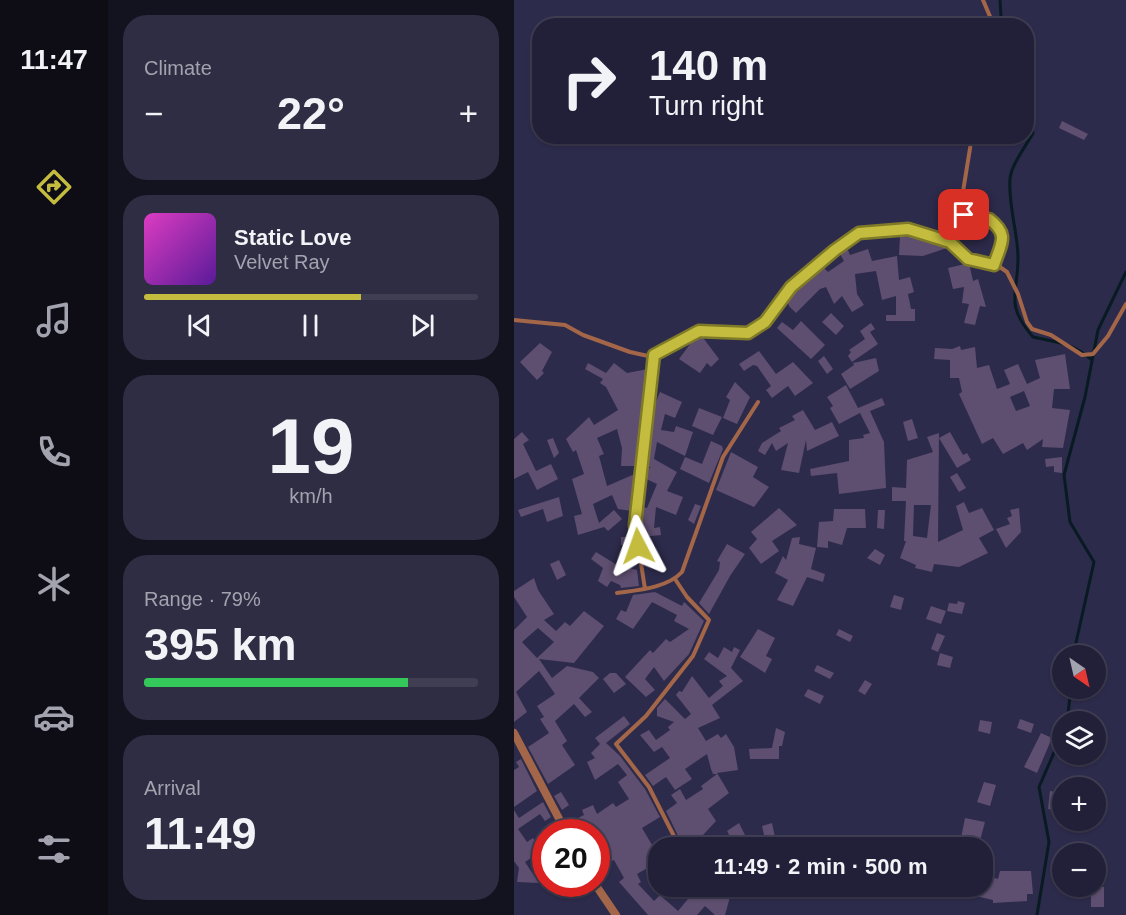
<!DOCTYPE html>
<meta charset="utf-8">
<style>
body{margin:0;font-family:Arial,sans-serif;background:#2e2d43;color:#f1f3f6;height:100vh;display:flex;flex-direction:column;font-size:22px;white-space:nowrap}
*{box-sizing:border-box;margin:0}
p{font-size:20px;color:#a2a3ae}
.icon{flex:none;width:33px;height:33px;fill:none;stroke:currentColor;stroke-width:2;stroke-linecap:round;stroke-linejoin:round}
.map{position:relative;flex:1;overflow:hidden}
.panel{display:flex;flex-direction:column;gap:15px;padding:15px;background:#13121f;width:406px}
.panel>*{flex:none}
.banner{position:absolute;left:18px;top:18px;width:502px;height:126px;border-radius:24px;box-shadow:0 2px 4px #0004,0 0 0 2px #3f3e53;background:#222038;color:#f1f3f6;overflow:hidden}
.needle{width:39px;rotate:146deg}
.buttons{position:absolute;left:538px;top:645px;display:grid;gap:12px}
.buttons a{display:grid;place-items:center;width:54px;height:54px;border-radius:50%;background:#222038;box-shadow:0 2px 4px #0004,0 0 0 2px #3f3e53;font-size:30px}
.speed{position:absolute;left:18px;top:819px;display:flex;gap:12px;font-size:30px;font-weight:700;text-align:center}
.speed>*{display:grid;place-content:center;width:78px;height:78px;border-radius:50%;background:#222038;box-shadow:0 2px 4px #0004,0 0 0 2px #3f3e53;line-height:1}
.speed .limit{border:9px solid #d22;background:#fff;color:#111}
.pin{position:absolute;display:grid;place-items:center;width:51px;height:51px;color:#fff;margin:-26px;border-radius:12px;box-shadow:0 3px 9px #0006}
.me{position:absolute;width:66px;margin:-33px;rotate:356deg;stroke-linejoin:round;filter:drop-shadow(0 0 4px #0008)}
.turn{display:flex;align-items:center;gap:21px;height:126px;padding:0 18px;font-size:27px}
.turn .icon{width:78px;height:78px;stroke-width:2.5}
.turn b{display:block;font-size:42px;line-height:51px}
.big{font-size:45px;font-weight:600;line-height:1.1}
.panel .widget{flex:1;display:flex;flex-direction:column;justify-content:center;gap:9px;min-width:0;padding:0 21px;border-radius:24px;background:#2e2d43}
.panel .dial{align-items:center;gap:0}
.dial b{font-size:78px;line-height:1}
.song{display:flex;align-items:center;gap:18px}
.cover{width:72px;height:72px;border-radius:9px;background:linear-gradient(135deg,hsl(310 70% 55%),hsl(270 70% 35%))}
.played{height:6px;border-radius:3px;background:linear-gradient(90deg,#c4bc3e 65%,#3f3e53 65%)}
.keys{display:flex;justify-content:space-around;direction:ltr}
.heat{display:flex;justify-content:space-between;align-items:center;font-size:33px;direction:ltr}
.charge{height:9px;border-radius:4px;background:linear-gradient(90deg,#34c759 79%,#3f3e53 0)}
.trip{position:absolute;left:134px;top:837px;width:345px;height:60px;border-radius:24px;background:#222038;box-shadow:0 2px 4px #0004,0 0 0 2px #3f3e53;font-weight:600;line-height:60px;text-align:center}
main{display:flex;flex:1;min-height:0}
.tab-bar{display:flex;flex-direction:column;width:108px;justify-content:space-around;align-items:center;background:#0e0d16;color:#a2a3ae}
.tab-bar .icon{width:42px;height:42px}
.tab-bar .current{color:#c4bc3e}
.tab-bar b{font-size:27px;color:#f1f3f6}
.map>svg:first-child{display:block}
</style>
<main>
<nav class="tab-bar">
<b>11:47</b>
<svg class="icon current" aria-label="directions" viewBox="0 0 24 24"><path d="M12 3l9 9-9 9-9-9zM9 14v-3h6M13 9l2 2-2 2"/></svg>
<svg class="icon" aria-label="music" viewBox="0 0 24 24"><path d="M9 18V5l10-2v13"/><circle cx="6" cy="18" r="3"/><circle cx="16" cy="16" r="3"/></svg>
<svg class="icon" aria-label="phone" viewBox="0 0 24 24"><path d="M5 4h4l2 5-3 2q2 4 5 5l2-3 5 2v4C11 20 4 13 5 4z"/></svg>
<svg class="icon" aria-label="climate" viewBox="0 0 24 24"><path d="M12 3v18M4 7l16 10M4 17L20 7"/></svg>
<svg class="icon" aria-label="car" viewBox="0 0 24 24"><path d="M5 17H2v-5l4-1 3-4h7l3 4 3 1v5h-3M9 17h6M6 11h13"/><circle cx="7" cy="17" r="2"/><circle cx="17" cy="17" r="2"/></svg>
<svg class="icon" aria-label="filters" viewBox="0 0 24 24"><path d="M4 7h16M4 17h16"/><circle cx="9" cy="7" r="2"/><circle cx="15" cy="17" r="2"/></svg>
</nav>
<section class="panel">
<div class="widget"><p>Climate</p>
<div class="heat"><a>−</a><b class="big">22°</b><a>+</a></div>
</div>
<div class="widget">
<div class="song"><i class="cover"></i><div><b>Static Love</b><p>Velvet Ray</p></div></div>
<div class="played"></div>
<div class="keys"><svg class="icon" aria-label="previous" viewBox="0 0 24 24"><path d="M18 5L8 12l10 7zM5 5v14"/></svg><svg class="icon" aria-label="pause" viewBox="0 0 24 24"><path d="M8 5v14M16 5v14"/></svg><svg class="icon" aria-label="next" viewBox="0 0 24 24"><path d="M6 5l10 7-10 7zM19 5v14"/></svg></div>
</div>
<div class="widget dial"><b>19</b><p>km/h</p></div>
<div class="widget"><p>Range · 79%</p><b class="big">395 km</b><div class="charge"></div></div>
<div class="widget"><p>Arrival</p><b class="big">11:49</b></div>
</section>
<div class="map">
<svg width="612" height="915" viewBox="0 0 612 915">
<rect width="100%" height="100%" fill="#2d2b4b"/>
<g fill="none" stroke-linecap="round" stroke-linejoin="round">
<path stroke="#081b22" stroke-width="3" d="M 486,0 L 487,16 L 491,26
M 513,121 L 519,133 C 512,146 497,165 496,179 C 494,206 504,232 504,258 C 504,295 490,303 519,337 C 545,343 557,342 578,360
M 559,656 L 580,562 L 556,522 L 550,475 L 571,397 L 584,330 L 612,272
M 553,722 L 557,688
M 523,915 L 535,842 L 525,787 L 549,732"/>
</g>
<path fill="#5e4e70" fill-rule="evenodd" d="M 548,121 L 574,134 L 570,140 L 545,128 Z
M 386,236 L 406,237 L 436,247 L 409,256 L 385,255 Z
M 333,248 L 336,255 L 354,249 L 358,261 L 383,256 L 385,280 L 396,277 L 400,292 L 394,294 L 397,309 L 401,309 L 401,321 L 372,321 L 372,315 L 382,315 L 382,296 L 368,300 L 362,271 L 341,274 L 343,294 L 350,305 L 338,312 L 328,296 L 320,304 L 312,287 L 306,289 L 282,313 L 275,306 L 273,300 L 310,268 L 314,272 L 330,261 L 326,254 Z
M 455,263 L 459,281 L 464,279 L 472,307 L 466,306 L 461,325 L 450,323 L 455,304 L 448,303 L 450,287 L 439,289 L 434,268 Z
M 317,313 L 330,326 L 322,335 L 308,322 Z
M 287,321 L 311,345 L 297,359 L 263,328 L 268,322 L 279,330 Z
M 357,323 L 361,329 L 356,332 L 364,344 L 338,362 L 334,356 L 337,352 L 335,350 L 351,339 L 346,331 Z
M 187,335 L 205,359 L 197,367 L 193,363 L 186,373 L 165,359 L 179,340 Z
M 26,343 L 38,352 L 28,371 L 30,373 L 23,380 L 6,362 Z
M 446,346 L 447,350 L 461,347 L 463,368 L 475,365 L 483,389 L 496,384 L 490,370 L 504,364 L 513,384 L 526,378 L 521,360 L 551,354 L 556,389 L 540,389 L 538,408 L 556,410 L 549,448 L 528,447 L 529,439 L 513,450 L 509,443 L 489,454 L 479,438 L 468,444 L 445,394 L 448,392 L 445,378 L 436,378 L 436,360 L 420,359 L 421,348 L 438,349 ZM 510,391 L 516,406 L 502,411 L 496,397 Z
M 245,351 L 262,374 L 279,362 L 299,383 L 281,396 L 274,386 L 258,398 L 252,390 L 257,386 L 243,366 L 239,365 L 230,371 L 225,364 Z
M 310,356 L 319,369 L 313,374 L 304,361 Z
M 362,358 L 365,371 L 336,389 L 327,374 L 340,365 L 339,363 Z
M 74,363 L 92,373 L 100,363 L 113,373 L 134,369 L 123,466 L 107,466 L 108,448 L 103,429 L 83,438 L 90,454 L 85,456 L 93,486 L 123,473 L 118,511 L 104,509 L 98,495 L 79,504 L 85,523 L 100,510 L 108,519 L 94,531 L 90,527 L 64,535 L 60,516 L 68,514 L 58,479 L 70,474 L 62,450 L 59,452 L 52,439 L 75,417 L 80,425 L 104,410 L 92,387 L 86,383 L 89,379 L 71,369 Z
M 221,382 L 236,397 L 223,424 L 209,418 L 216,400 L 212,397 Z
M 332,385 L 344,408 L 368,398 L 371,405 L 356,411 L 370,442 L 372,488 L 325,494 L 323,473 L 297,476 L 296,469 L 335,461 L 335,440 L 350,438 L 349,435 L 356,433 L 346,413 L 325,424 L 316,408 L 319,406 L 313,397 Z
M 146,392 L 168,402 L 161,418 L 151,414 L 147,430 L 160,432 L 162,426 L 179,432 L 171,456 L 143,442 L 140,459 L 163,472 L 153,491 L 169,497 L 162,515 L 142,507 L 140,528 L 146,527 L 147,535 L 127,537 L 128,507 L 133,508 L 143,484 L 130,478 L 131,470 L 137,467 L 132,467 L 138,411 Z
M 185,408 L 208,417 L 199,435 L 178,426 Z
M 289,410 L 301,430 L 318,422 L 325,436 L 293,451 L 292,440 L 285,473 L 267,470 L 274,443 L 262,451 L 258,443 L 251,455 L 244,451 L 248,443 L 267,431 L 265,428 L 281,420 L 278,416 Z
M 398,419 L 404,438 L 394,441 L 389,422 Z
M 8,432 L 15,440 L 9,444 L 22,471 L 37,464 L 44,479 L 23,490 L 14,472 L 0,479 L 0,439 Z
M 436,432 L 449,455 L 453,453 L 457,460 L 443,468 L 425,438 Z
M 425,433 L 424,542 L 449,530 L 442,506 L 450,502 L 455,513 L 468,508 L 480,530 L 465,538 L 474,553 L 445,567 L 420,564 L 418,572 L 401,568 L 402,565 L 386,558 L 392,541 L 390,541 L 392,501 L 378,501 L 378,487 L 392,488 L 393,460 L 419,452 L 413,437 ZM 400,505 L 417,505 L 413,538 L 399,536 Z
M 39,438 L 45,453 L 40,458 L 33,440 Z
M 197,441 L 208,446 L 209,449 L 195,483 L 166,469 L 171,457 L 188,464 Z
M 217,452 L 244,467 L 239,477 L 255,487 L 240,507 L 202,490 Z
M 548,457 L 548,473 L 540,472 L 540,466 L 532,467 L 531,459 Z
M 443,473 L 452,488 L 445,492 L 436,477 Z
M 45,497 L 49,516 L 33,522 L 29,509 L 7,517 L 4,510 Z
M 181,504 L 187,506 L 180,524 L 174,520 Z
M 265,508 L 283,525 L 258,541 L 265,551 L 247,564 L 235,548 L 243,539 L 237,532 Z
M 505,508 L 507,532 L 492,548 L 482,529 L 496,524 L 493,518 L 498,516 L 496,510 Z
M 320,509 L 351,509 L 352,528 L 333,528 L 328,545 L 314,541 L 314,548 L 303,547 L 305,522 L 319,521 Z
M 364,510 L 371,510 L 370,529 L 363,528 Z
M 107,537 L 119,537 L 120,544 L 107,545 Z
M 286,537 L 285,544 L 302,548 L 297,569 L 311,574 L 309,582 L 293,577 L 279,606 L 263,600 L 274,580 L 261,573 L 269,556 L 272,560 L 278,538 Z
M 213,544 L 231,554 L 216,576 L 195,614 L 185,603 L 205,570 L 206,562 L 203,561 Z
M 361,549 L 371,555 L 366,565 L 353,558 Z
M 82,552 L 103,565 L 123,570 L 125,586 L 107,588 L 106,585 L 97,581 L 93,587 L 84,581 L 89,568 L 77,559 Z
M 45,560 L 52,575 L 43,580 L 36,564 Z
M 20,578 L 24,590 L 40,614 L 30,620 L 42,631 L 51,622 L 56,626 L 70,611 L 90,626 L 60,663 L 25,659 L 38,678 L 53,666 L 79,672 L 85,678 L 65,698 L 78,712 L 71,717 L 60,704 L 41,721 L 53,741 L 48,745 L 61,765 L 34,784 L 14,747 L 35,733 L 26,719 L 30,717 L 23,706 L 41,694 L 25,671 L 2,692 L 13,712 L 0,722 L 0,630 L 13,617 L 0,597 L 0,591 ZM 24,628 L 40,642 L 23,658 L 8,642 Z
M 141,592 L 168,606 L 170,602 L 190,621 L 175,654 L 150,681 L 140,667 L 131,679 L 141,690 L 132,697 L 111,677 L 136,650 L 139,653 L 152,639 L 156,642 L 175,629 L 160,621 L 163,615 L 138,602 L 119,629 L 102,619 L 107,610 L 112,612 L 119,595 Z
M 380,595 L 390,598 L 387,610 L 376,607 Z
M 444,601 L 451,603 L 448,614 L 433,611 L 435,603 L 443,604 Z
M 417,606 L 432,611 L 427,624 L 412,619 Z
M 244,629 L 261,638 L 252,656 L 258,659 L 251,673 L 226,657 Z
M 325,629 L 339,636 L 336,642 L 322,635 Z
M 423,633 L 431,636 L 424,652 L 417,649 Z
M 210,647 L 218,652 L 220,647 L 226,650 L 217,668 L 229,681 L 198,705 L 206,718 L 184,728 L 192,741 L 204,734 L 207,738 L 212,734 L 220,747 L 224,770 L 203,773 L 215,793 L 194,809 L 202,821 L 177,848 L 170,848 L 152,811 L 163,803 L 157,795 L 166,789 L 172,800 L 189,789 L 187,786 L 203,774 L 199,774 L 197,769 L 193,754 L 171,769 L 178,779 L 161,790 L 152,777 L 139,786 L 131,775 L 156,758 L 148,747 L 140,752 L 126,735 L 135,730 L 142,740 L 156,730 L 154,727 L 160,722 L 143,716 L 143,708 L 151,699 L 171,719 L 177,714 L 162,695 L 165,691 L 168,692 L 178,676 L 195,698 L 209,686 L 205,681 L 213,676 L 190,659 L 195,652 L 204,658 Z
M 426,653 L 439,657 L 436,668 L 423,665 Z
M 303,665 L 320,673 L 316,679 L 300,671 Z
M 96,673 L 102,673 L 112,684 L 100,693 L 89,679 Z
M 351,680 L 358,684 L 351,695 L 344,691 Z
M 294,689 L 310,696 L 306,704 L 290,696 Z
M 110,716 L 116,724 L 92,743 L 106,756 L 131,789 L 146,817 L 128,828 L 144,855 L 144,862 L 123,874 L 127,882 L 124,884 L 140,901 L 146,895 L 164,911 L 174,899 L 160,886 L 201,886 L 216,897 L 211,915 L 201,915 L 191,906 L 183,915 L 134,915 L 105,882 L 110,878 L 100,860 L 95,862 L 82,840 L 82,832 L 79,832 L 72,821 L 57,829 L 54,823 L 70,815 L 68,810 L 79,805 L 83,814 L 99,803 L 102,807 L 115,799 L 104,782 L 113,775 L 104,764 L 81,780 L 73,762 L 81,758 L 77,753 L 86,744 L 81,738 Z
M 506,719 L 520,724 L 517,733 L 503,728 Z
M 466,720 L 478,722 L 476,734 L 464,731 Z
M 262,728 L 271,732 L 268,746 L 265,746 L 265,759 L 236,759 L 235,749 L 258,748 Z
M 527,733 L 538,738 L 523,773 L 510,767 Z
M 7,759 L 23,791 L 0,807 L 0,770 L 5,767 L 2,762 Z
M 470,782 L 482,785 L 476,806 L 463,802 Z
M 536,791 L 547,793 L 544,811 L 534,809 Z
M 47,792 L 55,805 L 48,810 L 40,796 Z
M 29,802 L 37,817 L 31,821 L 26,814 L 4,829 L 13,842 L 19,838 L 28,851 L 11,862 L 25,883 L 3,882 L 5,868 L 0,861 L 0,810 L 5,818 Z
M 451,818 L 471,822 L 464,848 L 445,848 Z
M 225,823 L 231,835 L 233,848 L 222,848 L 213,831 Z
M 258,823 L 261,837 L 251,839 L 248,826 Z
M 486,871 L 517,871 L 519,894 L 513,894 L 513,901 L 479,903 L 479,900 L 457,895 L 459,886 L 468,886 L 468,874 L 484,879 Z
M 577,887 L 590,887 L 590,907 L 577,907 Z"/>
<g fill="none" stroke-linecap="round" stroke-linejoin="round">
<path stroke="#a46648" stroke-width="4" d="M 469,0 L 480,26
M 458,136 L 447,204 L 450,215 L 459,219 L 475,218 C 496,235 487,243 480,265
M 0,320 L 51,325 L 69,335 L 116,352 L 134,356 L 145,355 L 185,331 L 234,333 L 251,322 L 277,287 L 321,250 L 346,233 L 394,229 L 436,242 L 454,259 L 483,265 L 493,272 L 504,294 L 513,322 L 518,329 L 537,335 L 568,355 L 579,354 L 594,336 L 612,304
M 161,579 L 173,597 L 195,620 L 179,656 L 132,716 L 102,744 L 135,787 L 166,848
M 131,589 L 121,525 L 140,355
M 103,593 C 124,590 153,588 168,572 L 209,457 L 244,402"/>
<path stroke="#a46648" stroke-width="8" d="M 0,733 L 52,832
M 81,884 L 102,915"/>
</g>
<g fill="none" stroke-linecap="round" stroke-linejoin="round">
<defs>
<path id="route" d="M 124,546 L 121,525 L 140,355 L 185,331 L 234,333 L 251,322 L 277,287 L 321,250 L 345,233 L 394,229 L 436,242 L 454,259 L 480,265 C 487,243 496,235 475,219 L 459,219 L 450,215"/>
</defs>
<use href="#route" stroke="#7f7a28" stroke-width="15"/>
<use href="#route" stroke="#c4bc3e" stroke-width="10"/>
</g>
</svg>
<div class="buttons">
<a><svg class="needle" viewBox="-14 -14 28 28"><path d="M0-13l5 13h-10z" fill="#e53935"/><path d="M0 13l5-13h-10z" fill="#a2a3ae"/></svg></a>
<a><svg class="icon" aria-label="layers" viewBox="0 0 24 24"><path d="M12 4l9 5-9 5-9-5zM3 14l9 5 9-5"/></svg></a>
<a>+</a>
<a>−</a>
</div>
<div class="speed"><div class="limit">20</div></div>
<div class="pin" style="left:450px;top:215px;background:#d93025"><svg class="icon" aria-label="arrive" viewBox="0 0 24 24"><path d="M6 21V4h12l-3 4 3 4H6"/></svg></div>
<svg class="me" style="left:124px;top:546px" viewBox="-20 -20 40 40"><path d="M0-17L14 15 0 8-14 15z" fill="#c4bc3e" stroke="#fff" stroke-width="4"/></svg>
<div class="trip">11:49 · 2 min · 500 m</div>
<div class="banner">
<div class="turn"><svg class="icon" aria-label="right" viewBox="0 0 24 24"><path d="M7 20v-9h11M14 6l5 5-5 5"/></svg><div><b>140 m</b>Turn right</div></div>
</div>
</div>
</main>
